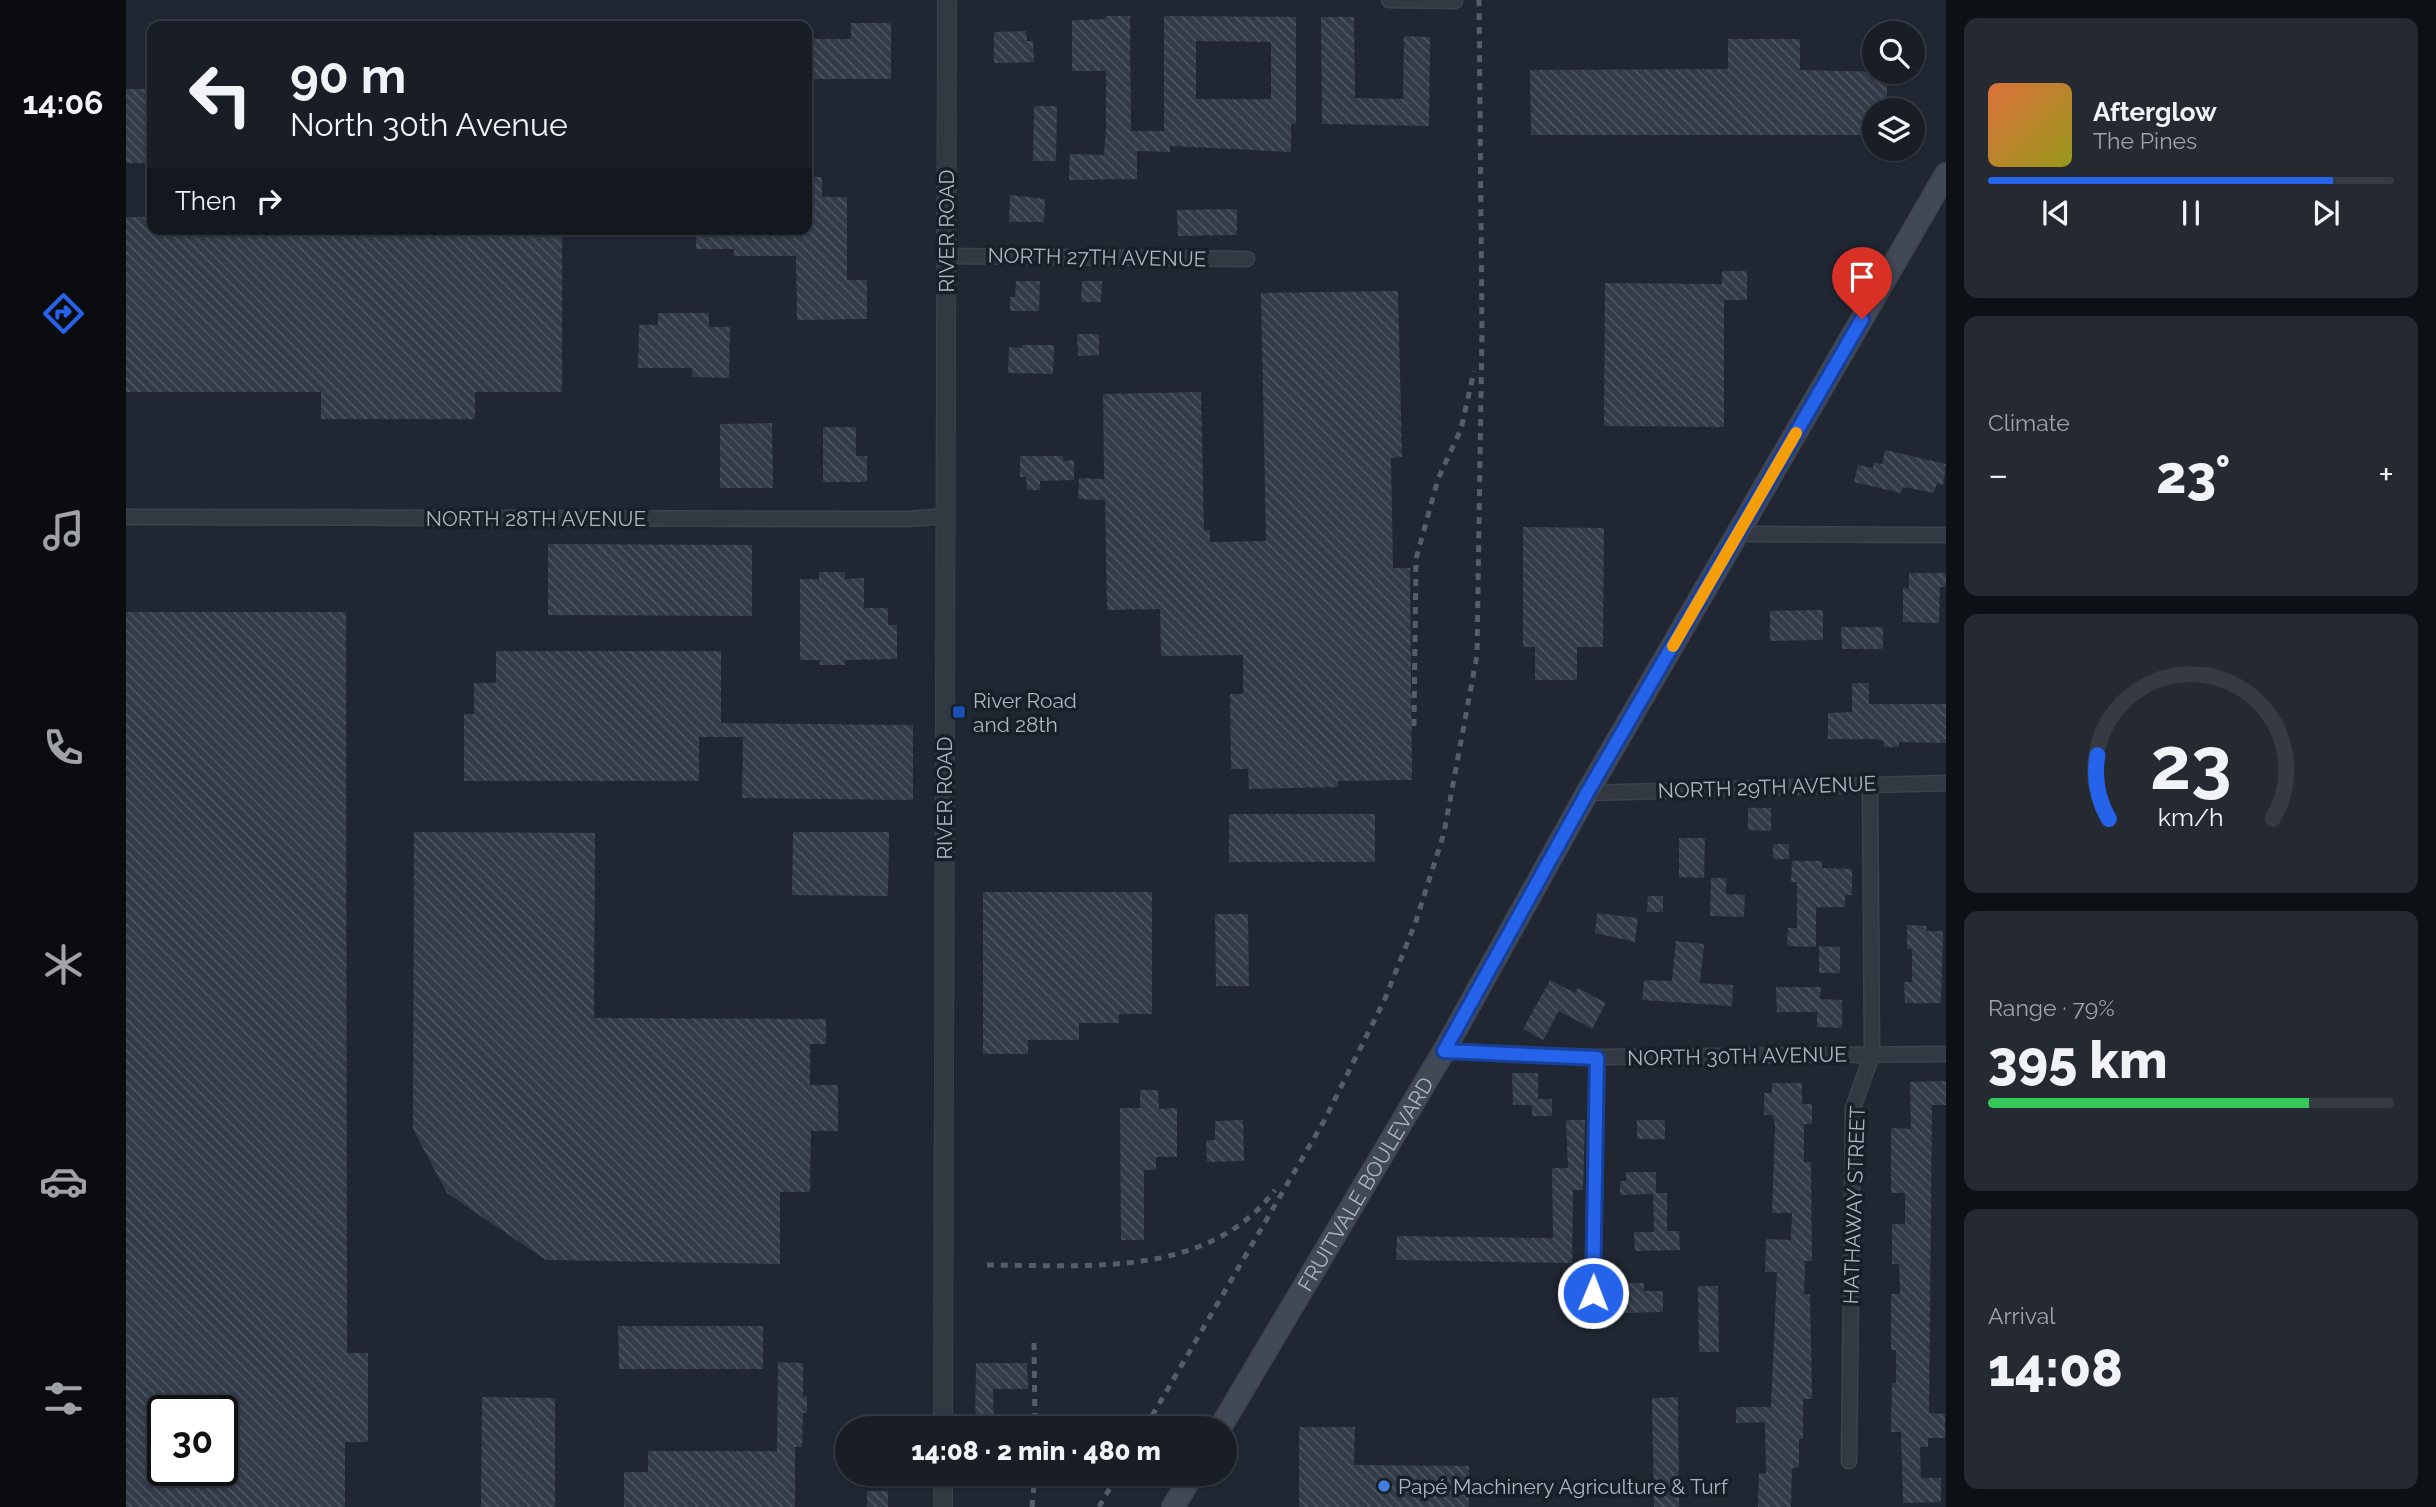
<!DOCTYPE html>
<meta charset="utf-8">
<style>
body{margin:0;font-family:Raleway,sans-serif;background:#252a32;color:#f1f3f6;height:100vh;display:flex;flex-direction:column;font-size:26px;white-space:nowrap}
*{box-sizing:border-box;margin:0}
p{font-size:23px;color:#9fa2a7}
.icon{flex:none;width:38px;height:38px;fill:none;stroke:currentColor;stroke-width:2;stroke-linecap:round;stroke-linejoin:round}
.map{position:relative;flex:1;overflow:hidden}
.panel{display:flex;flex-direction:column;gap:18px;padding:18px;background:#0d1015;width:490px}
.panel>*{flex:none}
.guide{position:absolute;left:21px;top:21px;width:665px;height:214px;border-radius:14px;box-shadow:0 2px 5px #0004,0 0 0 2px #363b43;background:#181d26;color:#f1f3f6;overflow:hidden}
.buttons{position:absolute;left:1736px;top:21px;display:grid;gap:14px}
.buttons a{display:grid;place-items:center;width:63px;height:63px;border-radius:50%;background:#181d26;box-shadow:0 2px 5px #0004,0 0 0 2px #363b43;font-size:35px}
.speed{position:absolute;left:21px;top:1395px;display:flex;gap:14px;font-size:35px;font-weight:700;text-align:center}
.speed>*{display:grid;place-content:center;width:91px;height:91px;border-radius:50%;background:#181d26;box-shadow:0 2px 5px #0004,0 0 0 2px #363b43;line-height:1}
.speed .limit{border:4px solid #111;border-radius:10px;background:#fff;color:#111}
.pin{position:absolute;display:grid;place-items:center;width:60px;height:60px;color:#fff;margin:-72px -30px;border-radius:50% 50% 50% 0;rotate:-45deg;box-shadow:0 0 7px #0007}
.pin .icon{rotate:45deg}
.me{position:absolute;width:77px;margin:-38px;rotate:1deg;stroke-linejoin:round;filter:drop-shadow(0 0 5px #0008)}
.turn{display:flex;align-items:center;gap:24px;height:147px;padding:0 28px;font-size:32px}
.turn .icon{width:91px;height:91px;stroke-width:2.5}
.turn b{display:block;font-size:49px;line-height:60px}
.then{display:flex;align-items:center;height:66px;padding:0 28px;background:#0003;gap:14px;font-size:26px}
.big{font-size:52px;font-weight:800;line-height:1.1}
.panel .card{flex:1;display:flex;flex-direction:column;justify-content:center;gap:10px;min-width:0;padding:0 24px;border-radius:14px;background:#252a32}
.panel .dial{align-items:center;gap:0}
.dial svg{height:182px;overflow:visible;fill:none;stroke:#363b43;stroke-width:7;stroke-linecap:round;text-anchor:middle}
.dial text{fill:#f1f3f6;stroke:none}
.song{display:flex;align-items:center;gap:21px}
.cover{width:84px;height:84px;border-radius:10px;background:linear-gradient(135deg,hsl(20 70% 55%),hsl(60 70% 35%))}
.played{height:7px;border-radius:4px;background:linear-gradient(90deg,#2563eb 85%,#363b43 85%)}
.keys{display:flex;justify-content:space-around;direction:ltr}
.heat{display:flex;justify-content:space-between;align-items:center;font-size:38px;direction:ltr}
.charge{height:10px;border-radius:5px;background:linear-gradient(90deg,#34c759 79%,#363b43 0)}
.trip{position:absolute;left:709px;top:1416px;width:402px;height:70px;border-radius:35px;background:#181d26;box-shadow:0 2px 5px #0004,0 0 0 2px #363b43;font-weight:800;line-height:70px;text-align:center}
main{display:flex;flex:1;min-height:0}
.dock{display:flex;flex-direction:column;width:126px;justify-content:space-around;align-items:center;background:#0a0c0f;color:#9fa2a7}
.dock .icon{width:49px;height:49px}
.dock .current{color:#2563eb}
.dock b{font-size:32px;color:#f1f3f6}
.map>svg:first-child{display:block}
</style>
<main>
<nav class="dock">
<b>14:06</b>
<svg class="icon current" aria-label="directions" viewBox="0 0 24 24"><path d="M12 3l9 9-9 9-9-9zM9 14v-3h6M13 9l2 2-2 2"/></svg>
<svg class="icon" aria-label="music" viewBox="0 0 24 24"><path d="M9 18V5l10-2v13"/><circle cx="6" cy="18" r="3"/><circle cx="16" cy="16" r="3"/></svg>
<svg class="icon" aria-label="phone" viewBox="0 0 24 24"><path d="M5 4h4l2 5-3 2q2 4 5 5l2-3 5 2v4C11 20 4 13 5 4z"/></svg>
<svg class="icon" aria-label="climate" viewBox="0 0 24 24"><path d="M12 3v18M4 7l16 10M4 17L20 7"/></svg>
<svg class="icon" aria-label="car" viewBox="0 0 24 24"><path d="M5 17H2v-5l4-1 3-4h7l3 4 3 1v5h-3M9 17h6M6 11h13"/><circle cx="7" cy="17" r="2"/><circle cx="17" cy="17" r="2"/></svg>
<svg class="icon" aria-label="filters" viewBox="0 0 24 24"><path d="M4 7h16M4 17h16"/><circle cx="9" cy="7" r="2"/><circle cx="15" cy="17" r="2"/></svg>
</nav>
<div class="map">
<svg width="1820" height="1507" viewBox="0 0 1820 1507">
<defs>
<pattern id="building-back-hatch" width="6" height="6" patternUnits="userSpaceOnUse" patternTransform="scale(1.75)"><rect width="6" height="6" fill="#333b49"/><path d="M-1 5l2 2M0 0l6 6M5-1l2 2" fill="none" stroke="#4e5561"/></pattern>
</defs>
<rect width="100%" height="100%" fill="#202733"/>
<path fill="url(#building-back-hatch)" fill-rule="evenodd" d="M 980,16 L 1004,16 L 1005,131 L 1038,131 L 1038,16 L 1170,17 L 1170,124 L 1165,124 L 1165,152 L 1044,146 L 1044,152 L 1011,151 L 1011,179 L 943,180 L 944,154 L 978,155 L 980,131 L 980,71 L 946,71 L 946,20 L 980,19 ZM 1070,41 L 1145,42 L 1145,99 L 1070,99 Z
M 1195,17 L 1228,17 L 1229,98 L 1277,99 L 1278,36 L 1304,37 L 1303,126 L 1196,124 Z
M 725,23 L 765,23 L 765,79 L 681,79 L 681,39 L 725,39 Z
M 900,31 L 901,41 L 907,41 L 908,62 L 868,63 L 868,32 Z
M 1602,39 L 1674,39 L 1674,70 L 1761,72 L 1761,110 L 1748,110 L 1748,135 L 1405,135 L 1404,70 L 1602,69 Z
M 0,89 L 26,89 L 26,163 L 0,163 Z
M 908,106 L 931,106 L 930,161 L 907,161 Z
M 681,177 L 696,177 L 696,197 L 721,197 L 721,280 L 741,280 L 741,319 L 671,320 L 670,256 L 608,256 L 608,249 L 570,249 L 570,229 L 681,229 Z
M 884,195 L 919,199 L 918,222 L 883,222 Z
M 1111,209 L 1111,235 L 1052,236 L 1051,210 Z
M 0,217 L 26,217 L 26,229 L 436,229 L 436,392 L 349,392 L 349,419 L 195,419 L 195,392 L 0,392 Z
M 1596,271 L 1621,271 L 1621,300 L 1598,300 L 1598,427 L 1478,426 L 1479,283 L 1596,284 Z
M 890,281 L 914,281 L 913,311 L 884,311 L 884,297 L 889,297 Z
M 956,281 L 976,281 L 975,302 L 955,302 Z
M 1272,291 L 1276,457 L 1265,458 L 1267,568 L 1284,568 L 1286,780 L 1212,781 L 1212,787 L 1123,789 L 1122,769 L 1105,769 L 1104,694 L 1117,694 L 1117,655 L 1035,656 L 1034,609 L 981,610 L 979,500 L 952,499 L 953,478 L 978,479 L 977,394 L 1075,392 L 1078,530 L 1084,530 L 1084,542 L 1140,541 L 1135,293 Z
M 532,313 L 583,313 L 583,327 L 604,327 L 603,378 L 566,377 L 566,368 L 512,368 L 513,325 L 532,325 Z
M 951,334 L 973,334 L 973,355 L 952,356 Z
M 896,345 L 928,345 L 927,374 L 882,373 L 883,347 L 896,348 Z
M 646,423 L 647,488 L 594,488 L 594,424 Z
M 697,427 L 730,427 L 730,456 L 741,456 L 741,482 L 697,482 Z
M 1759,450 L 1820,464 L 1817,485 L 1811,483 L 1808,493 L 1777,487 L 1775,493 L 1728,482 L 1732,465 L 1747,468 L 1748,462 L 1756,464 Z
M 894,456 L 937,456 L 937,461 L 948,460 L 948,480 L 914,481 L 914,490 L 901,490 L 900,477 L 894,477 Z
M 1397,527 L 1478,528 L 1477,647 L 1451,647 L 1451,680 L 1409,680 L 1409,647 L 1397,647 Z
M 422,544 L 626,545 L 626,616 L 422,615 Z
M 693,572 L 719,572 L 719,579 L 738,578 L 738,608 L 762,608 L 762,625 L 771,625 L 771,659 L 719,660 L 719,665 L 694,665 L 694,660 L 674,660 L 674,579 L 693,579 Z
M 1783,573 L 1820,573 L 1820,587 L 1814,587 L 1813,623 L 1777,622 L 1777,588 L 1783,588 Z
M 1697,610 L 1697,640 L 1644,641 L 1644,611 Z
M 0,612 L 220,612 L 221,1353 L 242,1353 L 242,1442 L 219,1442 L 219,1507 L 0,1507 ZM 37,1410 L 96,1410 L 96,1470 L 37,1470 Z
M 1715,627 L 1757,627 L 1757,649 L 1716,649 Z
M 370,651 L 595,651 L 595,723 L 787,725 L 787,800 L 616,798 L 617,737 L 573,737 L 573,781 L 338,781 L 338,714 L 348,714 L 348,683 L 370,683 Z
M 1726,683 L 1743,683 L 1743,704 L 1820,704 L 1820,743 L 1773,742 L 1773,747 L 1758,747 L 1758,741 L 1749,739 L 1702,739 L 1702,713 L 1726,712 Z
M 1622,808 L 1645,808 L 1645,831 L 1622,830 Z
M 1103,814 L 1249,814 L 1249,862 L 1103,862 Z
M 288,832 L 469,833 L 468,1018 L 700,1019 L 700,1044 L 684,1044 L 684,1085 L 712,1085 L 712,1131 L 685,1131 L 684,1192 L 654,1192 L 654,1264 L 420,1260 L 321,1193 L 287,1129 Z
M 667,832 L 763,832 L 762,896 L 666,895 Z
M 1553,838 L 1579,838 L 1578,878 L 1553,877 Z
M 1647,844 L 1663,844 L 1663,859 L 1647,859 Z
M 1666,861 L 1696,861 L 1696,868 L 1726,869 L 1726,895 L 1719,895 L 1719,907 L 1690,907 L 1690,947 L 1661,946 L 1662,928 L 1671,928 L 1671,882 L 1665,882 Z
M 1585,878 L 1600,878 L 1600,894 L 1619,895 L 1618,917 L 1584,916 Z
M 857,892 L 1026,892 L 1026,1014 L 993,1014 L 993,1023 L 953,1023 L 953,1040 L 902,1040 L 902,1054 L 857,1054 Z
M 1522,896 L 1537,896 L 1537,912 L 1521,912 Z
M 1471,913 L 1512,918 L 1509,942 L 1469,933 Z
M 1089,914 L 1122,914 L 1123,986 L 1090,986 Z
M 1781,925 L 1801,926 L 1800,931 L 1817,931 L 1815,1003 L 1779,1003 L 1778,982 L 1786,982 L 1786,949 L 1781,949 Z
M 1550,941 L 1578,944 L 1574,983 L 1607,985 L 1606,1006 L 1516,1000 L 1518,980 L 1546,981 Z
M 1693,946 L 1714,947 L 1714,973 L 1693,973 Z
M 1424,980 L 1449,993 L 1452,988 L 1480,1003 L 1466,1029 L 1433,1011 L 1417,1040 L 1397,1029 Z
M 1650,987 L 1695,987 L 1694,999 L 1716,1000 L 1716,1028 L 1691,1027 L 1691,1012 L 1651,1012 Z
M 1386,1073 L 1412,1073 L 1412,1099 L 1426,1099 L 1426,1116 L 1406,1116 L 1406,1105 L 1387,1105 Z
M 1820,1081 L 1820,1105 L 1806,1105 L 1803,1413 L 1819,1414 L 1819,1438 L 1802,1438 L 1802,1447 L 1794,1447 L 1795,1478 L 1815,1478 L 1815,1502 L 1777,1503 L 1775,1432 L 1765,1432 L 1766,1383 L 1770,1383 L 1770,1350 L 1765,1350 L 1765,1294 L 1774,1294 L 1773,1264 L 1766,1264 L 1766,1224 L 1779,1224 L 1779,1193 L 1765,1193 L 1765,1128 L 1785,1129 L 1784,1082 Z
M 1646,1083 L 1676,1083 L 1676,1104 L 1686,1104 L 1686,1124 L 1678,1124 L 1678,1162 L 1685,1162 L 1686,1261 L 1679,1261 L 1678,1294 L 1684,1294 L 1686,1399 L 1677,1399 L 1677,1439 L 1673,1439 L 1673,1467 L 1666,1468 L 1665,1507 L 1632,1507 L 1633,1473 L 1640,1474 L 1639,1422 L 1610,1423 L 1610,1407 L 1645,1407 L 1651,1272 L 1639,1272 L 1640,1239 L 1665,1240 L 1666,1213 L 1646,1213 L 1649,1125 L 1646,1115 L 1638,1115 L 1638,1093 L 1646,1093 Z
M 1014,1090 L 1032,1090 L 1033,1109 L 1051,1108 L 1051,1157 L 1030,1157 L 1030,1170 L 1018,1170 L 1018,1240 L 995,1240 L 994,1108 L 1014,1108 Z
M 1117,1120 L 1118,1161 L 1081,1162 L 1080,1140 L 1089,1140 L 1089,1121 Z
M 1440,1120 L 1459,1120 L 1457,1190 L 1447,1190 L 1446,1263 L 1270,1260 L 1271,1236 L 1427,1238 L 1426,1168 L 1442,1168 Z
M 1511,1120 L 1539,1120 L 1539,1139 L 1511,1139 Z
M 1500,1172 L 1530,1172 L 1530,1193 L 1541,1193 L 1541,1231 L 1553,1231 L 1554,1250 L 1509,1251 L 1508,1232 L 1528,1232 L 1527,1194 L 1494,1195 L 1494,1181 L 1500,1181 Z
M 1493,1283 L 1518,1283 L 1518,1291 L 1537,1291 L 1537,1312 L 1493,1313 Z
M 1572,1286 L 1592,1286 L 1593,1352 L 1573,1352 Z
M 492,1326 L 637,1326 L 637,1369 L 493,1369 Z
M 652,1362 L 677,1363 L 677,1396 L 681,1396 L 681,1413 L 677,1413 L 676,1447 L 669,1447 L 669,1507 L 498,1507 L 498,1472 L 522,1472 L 522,1451 L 651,1451 Z
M 850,1363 L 901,1363 L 902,1389 L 867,1389 L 868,1428 L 849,1428 Z
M 356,1397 L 429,1398 L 429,1507 L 355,1507 Z
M 1552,1397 L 1553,1507 L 1528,1507 L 1526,1398 Z
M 1173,1427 L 1229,1427 L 1228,1465 L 1343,1466 L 1343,1507 L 1173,1507 Z
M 741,1491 L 762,1491 L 762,1507 L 741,1507 Z"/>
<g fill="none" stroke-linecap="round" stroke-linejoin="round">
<defs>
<path id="minor" d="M 1263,0 L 1329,1
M 821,256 L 1121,259
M 0,517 L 782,519 L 819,516
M 1611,534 L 1820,535
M 1461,793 L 1820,783
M 1318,1051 L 1471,1057 L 1820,1054
M 1466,1319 L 1471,1057
M 1723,1461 L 1727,1108 L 1746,1055 L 1744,783"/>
<path id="tertiary" d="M 817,1428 L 821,0
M 817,1474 L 817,1507"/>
<g id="secondary">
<path id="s1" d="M 1094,1428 L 1318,1051 L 1461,793 L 1820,174"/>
<path d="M 1047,1507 L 1067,1474"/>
</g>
</defs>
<use href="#minor" stroke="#3d424d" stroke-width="17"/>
<use href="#tertiary" stroke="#3d424d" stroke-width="20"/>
<use href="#secondary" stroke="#3d424d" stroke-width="24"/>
<use href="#minor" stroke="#333943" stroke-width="14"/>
<use href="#tertiary" stroke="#333943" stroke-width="18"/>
<use href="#secondary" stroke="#424956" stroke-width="21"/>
<path stroke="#565d6a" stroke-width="5" stroke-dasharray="7 7" stroke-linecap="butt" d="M 1288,726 L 1290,559 L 1312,479 L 1335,429 L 1348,371
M 861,1265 C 960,1265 1082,1279 1149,1190
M 908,1343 L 909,1428
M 1019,1428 L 1198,1121 L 1258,1001 L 1290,921 L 1318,833 L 1351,655 L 1356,330 L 1353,0
M 906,1507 L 909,1474
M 973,1507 L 992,1474"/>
</g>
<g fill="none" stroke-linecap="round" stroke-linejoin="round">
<defs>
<path id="route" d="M 1467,1293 L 1471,1058 L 1318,1051 L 1461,793 L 1736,319"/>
</defs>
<use href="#route" stroke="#184099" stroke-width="18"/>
<use href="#route" stroke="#2563eb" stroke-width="12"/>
<path stroke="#f59e0b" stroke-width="12" d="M 1547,646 L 1670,433"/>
</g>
<rect fill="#1a4fb4" stroke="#191f28" stroke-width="2.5" x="826" y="705" width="14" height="14" rx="3.5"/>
<circle fill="#3f7fe0" stroke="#191f28" stroke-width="2.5" cx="1258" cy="1486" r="7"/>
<g text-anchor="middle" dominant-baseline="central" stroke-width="7" stroke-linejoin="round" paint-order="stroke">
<g font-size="21" fill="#adb4c1" stroke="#191f28">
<text transform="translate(820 231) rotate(-90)">RIVER ROAD</text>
<text transform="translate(971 257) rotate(1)">NORTH 27TH AVENUE</text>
<text x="410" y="518">NORTH 28TH AVENUE</text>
<text transform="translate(1641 787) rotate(-2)">NORTH 29TH AVENUE</text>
<text transform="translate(818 798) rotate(-90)">RIVER ROAD</text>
<text transform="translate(1611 1056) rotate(-1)">NORTH 30TH AVENUE</text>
<text stroke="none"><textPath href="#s1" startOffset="284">FRUITVALE BOULEVARD</textPath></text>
<text transform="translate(1728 1205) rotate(-88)">HATHAWAY STREET</text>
</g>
<g font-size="21" fill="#adb4c1" stroke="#191f28" text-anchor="start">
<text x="847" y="700">River Road<tspan x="847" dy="24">and 28th</tspan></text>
<text x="1272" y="1486">Papé Machinery Agriculture &amp; Turf</text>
</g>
</g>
</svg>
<div class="buttons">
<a><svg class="icon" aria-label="search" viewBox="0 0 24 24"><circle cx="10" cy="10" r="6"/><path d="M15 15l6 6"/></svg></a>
<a><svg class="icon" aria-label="layers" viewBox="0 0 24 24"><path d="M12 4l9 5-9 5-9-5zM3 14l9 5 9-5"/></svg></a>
</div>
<div class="speed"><div class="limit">30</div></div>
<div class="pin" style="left:1736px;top:319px;background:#d93025"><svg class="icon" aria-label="arrive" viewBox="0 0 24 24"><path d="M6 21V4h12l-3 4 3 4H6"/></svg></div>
<svg class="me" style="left:1467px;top:1293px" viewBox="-20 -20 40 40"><circle r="17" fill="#2563eb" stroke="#fff" stroke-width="3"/><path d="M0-11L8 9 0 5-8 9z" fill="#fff"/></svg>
<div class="trip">14:08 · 2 min · 480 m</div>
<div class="guide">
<div class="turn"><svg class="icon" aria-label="left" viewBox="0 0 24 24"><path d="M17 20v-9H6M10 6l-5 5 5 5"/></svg><div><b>90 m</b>North 30th Avenue</div></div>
<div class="then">Then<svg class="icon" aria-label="right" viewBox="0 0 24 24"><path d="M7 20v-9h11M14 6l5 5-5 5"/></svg></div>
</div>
</div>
<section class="panel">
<div class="card">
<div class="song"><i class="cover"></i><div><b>Afterglow</b><p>The Pines</p></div></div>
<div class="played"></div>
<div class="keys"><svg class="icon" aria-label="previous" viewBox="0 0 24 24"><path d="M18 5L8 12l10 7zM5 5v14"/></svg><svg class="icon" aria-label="pause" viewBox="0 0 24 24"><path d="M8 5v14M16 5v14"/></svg><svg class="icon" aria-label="next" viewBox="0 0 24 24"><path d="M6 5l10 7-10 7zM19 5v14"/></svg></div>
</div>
<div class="card"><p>Climate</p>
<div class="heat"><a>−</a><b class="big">23°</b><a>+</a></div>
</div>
<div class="card dial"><svg viewBox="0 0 100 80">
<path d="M14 69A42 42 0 1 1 86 69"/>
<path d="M14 69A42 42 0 0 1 9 41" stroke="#2563eb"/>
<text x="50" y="56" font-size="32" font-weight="700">23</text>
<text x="50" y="72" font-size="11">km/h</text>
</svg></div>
<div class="card"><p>Range · 79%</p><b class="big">395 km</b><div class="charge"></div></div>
<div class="card"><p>Arrival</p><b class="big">14:08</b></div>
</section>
</main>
